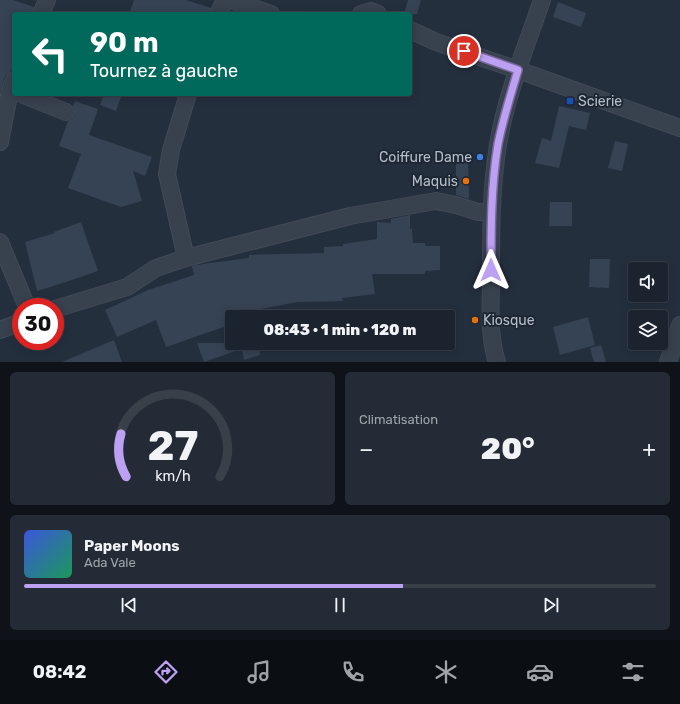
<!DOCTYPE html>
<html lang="fr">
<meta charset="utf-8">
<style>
body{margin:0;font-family:Rubik,sans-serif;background:#242b36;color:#f1f3f6;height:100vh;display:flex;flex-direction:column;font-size:15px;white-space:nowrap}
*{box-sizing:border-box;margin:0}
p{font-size:13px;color:#a0a4aa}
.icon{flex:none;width:22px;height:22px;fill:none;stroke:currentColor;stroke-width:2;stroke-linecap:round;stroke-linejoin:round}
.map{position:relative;height:362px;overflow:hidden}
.drawer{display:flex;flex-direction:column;gap:10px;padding:10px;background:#0f1319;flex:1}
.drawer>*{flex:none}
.top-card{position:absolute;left:12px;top:12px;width:400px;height:84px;border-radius:4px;box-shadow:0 2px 10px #0003,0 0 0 1px #39404a;background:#00695c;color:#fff;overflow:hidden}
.buttons{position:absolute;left:628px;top:262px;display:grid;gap:8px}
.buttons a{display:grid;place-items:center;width:40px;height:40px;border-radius:4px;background:#1b232e;box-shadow:0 2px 10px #0003,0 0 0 1px #39404a;font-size:20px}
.speed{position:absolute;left:12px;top:298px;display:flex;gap:8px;font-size:20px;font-weight:700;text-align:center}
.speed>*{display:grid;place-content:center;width:52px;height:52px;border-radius:50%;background:#1b232e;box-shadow:0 2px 10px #0003,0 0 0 1px #39404a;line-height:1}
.speed .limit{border:6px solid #d22;background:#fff;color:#111}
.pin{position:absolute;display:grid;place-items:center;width:34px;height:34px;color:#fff;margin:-17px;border:2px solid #fff;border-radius:50%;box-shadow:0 1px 4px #0007}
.me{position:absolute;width:44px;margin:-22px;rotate:0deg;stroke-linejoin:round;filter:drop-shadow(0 0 3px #0008)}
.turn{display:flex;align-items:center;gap:14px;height:84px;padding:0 12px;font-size:18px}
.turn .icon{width:52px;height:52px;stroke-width:2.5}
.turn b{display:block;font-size:28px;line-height:34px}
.big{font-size:30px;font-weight:800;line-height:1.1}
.drawer .tile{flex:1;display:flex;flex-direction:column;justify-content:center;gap:6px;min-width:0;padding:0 14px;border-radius:6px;background:#242b36}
.drawer .dial{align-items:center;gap:0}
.dial svg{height:104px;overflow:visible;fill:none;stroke:#39404a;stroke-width:7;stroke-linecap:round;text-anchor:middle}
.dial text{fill:#f1f3f6;stroke:none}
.song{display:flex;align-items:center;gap:12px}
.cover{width:48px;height:48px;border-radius:6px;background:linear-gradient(135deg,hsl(230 70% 55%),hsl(150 70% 35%))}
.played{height:4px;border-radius:2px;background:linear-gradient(90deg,#bca0f2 60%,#39404a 60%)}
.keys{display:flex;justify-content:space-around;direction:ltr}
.heat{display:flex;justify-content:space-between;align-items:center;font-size:22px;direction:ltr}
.drawer .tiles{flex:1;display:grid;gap:10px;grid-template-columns:1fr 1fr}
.tile:last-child{grid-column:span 2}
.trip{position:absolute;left:225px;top:310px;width:230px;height:40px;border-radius:4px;background:#1b232e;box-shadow:0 2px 10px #0003,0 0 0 1px #39404a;font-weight:800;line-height:40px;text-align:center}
.menu{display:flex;height:64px;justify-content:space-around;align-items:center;background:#0b0e12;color:#a0a4aa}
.menu .icon{width:28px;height:28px}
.menu .current{color:#bca0f2}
.menu b{font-size:18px;color:#f1f3f6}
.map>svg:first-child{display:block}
</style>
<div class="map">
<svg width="680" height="362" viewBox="0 0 680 362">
<rect width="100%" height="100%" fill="#242f3e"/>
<path fill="#364354" d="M 0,0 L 13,0 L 34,7 L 32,14 L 14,14 L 14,60 L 10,72 L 5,76 L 0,92 Z
M 134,0 L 186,0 L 211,8 L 209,14 L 129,14 Z
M 408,0 L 421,0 L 417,14 L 404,14 Z
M 558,2 L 586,13 L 581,27 L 553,17 Z
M 104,94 L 122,94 L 116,111 L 100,105 Z
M 75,101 L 98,109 L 89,135 L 152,157 L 145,176 L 133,171 L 142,201 L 121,207 L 68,188 L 81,154 L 59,146 L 68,121 L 72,119 L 75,115 L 75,110 L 73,106 Z
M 559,106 L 590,113 L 586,130 L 569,126 L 559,168 L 535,163 L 542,138 L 551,141 Z
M 615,141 L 628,144 L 622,171 L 608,168 Z
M 456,158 L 468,158 L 469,199 L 456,195 Z
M 550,202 L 572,202 L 572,226 L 549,226 Z
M 410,215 L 410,229 L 412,229 L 413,243 L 425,243 L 425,246 L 440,246 L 440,270 L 425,271 L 425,274 L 372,274 L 375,294 L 342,298 L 343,301 L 297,302 L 242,313 L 243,317 L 232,317 L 232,324 L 166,347 L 156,320 L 117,337 L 105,310 L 148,290 L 194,275 L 192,266 L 203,264 L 249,258 L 249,255 L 324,253 L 324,247 L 343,246 L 343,244 L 377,239 L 377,222 L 391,223 L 391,219 Z
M 81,222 L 98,271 L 66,282 L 37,291 L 25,242 L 55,233 L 54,232 Z
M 590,259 L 610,259 L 609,288 L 589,287 Z
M 588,317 L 595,345 L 560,355 L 553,327 Z
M 114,340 L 122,362 L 62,362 Z
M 197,343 L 259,343 L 260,355 L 244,360 L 242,349 L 204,362 Z
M 601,345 L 606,362 L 594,362 L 590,348 Z"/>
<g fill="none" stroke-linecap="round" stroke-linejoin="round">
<defs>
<path id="minor" d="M 231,0 L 271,14
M 41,14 L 47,0
M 218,14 L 225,0
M 361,14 L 371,11 L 378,14
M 410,30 L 436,42 L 518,70 L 680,128
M 21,94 L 66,112
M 0,142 L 10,90 L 14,80
M 0,242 L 27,307
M 186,258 L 167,174 L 171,150 L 188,94
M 55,309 L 127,287 L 156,268 L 186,258 L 350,216 L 436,201 L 456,205 L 478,212 L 491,212
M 0,330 L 21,322
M 497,362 C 488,334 491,304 491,275 C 491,231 491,188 498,145 C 506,95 526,47 542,0
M 668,362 L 680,325"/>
</defs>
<use href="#minor" stroke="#414a57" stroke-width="18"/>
<use href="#minor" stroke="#38414e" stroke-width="16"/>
</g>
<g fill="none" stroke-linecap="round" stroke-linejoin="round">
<defs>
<path id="route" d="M 464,51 L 518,70 C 511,94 503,119 498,144 C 491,186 491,228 491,270"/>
</defs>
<use href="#route" stroke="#7a689d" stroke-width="10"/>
<use href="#route" stroke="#bca0f2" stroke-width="7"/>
</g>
<rect fill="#1a4fb4" stroke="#1d2633" stroke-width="1.5" x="566" y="97" width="8" height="8" rx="2"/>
<circle fill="#3f7fe0" stroke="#1d2633" stroke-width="1.5" cx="480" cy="157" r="4"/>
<g fill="#e8710a" stroke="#1d2633" stroke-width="1.5">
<circle cx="466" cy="181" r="4"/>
<circle cx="475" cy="320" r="4"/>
</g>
<g text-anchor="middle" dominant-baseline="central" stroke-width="4" stroke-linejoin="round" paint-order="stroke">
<g font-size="14" fill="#b4bcc9" stroke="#1d2633" text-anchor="start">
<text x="578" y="101">Scierie</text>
<text x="472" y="157" text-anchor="end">Coiffure Dame</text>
<text x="458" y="181" text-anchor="end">Maquis</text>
<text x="483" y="320">Kiosque</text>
</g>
</g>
</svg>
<div class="buttons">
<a><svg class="icon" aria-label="sound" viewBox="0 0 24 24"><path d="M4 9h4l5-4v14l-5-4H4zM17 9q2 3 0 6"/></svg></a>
<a><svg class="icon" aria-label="layers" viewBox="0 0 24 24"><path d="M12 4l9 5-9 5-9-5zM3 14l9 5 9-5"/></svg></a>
</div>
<div class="speed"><div class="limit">30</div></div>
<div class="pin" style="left:464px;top:51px;background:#d93025"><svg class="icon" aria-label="arrive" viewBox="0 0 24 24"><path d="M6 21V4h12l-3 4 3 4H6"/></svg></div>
<svg class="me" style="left:491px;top:270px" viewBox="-20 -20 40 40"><path d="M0-17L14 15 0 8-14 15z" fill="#bca0f2" stroke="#fff" stroke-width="4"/></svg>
<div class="trip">08:43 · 1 min · 120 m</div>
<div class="top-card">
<div class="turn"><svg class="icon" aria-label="left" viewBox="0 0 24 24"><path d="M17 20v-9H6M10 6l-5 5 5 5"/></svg><div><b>90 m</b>Tournez à gauche</div></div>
</div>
</div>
<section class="drawer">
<div class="tiles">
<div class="tile dial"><svg viewBox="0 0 100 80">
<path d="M14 69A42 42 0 1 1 86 69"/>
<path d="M14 69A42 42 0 0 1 10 36" stroke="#bca0f2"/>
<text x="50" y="56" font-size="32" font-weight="700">27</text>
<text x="50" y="72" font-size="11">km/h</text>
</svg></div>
<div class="tile"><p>Climatisation</p>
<div class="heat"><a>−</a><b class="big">20°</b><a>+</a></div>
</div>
<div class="tile">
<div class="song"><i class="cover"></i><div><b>Paper Moons</b><p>Ada Vale</p></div></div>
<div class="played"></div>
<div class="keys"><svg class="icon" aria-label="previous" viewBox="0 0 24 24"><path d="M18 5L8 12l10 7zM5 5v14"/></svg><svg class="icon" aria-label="pause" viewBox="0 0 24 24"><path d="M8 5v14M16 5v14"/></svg><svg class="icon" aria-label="next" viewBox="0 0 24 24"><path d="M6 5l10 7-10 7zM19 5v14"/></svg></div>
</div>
</div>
</section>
<nav class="menu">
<b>08:42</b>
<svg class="icon current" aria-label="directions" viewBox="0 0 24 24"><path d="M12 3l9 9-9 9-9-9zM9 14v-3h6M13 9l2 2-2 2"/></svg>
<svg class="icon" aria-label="music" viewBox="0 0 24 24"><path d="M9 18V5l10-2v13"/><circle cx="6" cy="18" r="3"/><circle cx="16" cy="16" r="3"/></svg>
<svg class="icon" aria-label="phone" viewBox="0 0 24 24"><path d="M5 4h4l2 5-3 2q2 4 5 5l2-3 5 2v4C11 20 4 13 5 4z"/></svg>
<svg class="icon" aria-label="climate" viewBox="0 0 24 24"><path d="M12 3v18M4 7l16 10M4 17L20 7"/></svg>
<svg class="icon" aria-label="car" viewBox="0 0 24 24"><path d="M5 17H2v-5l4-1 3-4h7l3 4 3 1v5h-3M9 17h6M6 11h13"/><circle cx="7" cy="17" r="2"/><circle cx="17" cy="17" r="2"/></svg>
<svg class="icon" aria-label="filters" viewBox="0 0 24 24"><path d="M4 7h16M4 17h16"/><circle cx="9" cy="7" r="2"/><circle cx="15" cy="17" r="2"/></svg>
</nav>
